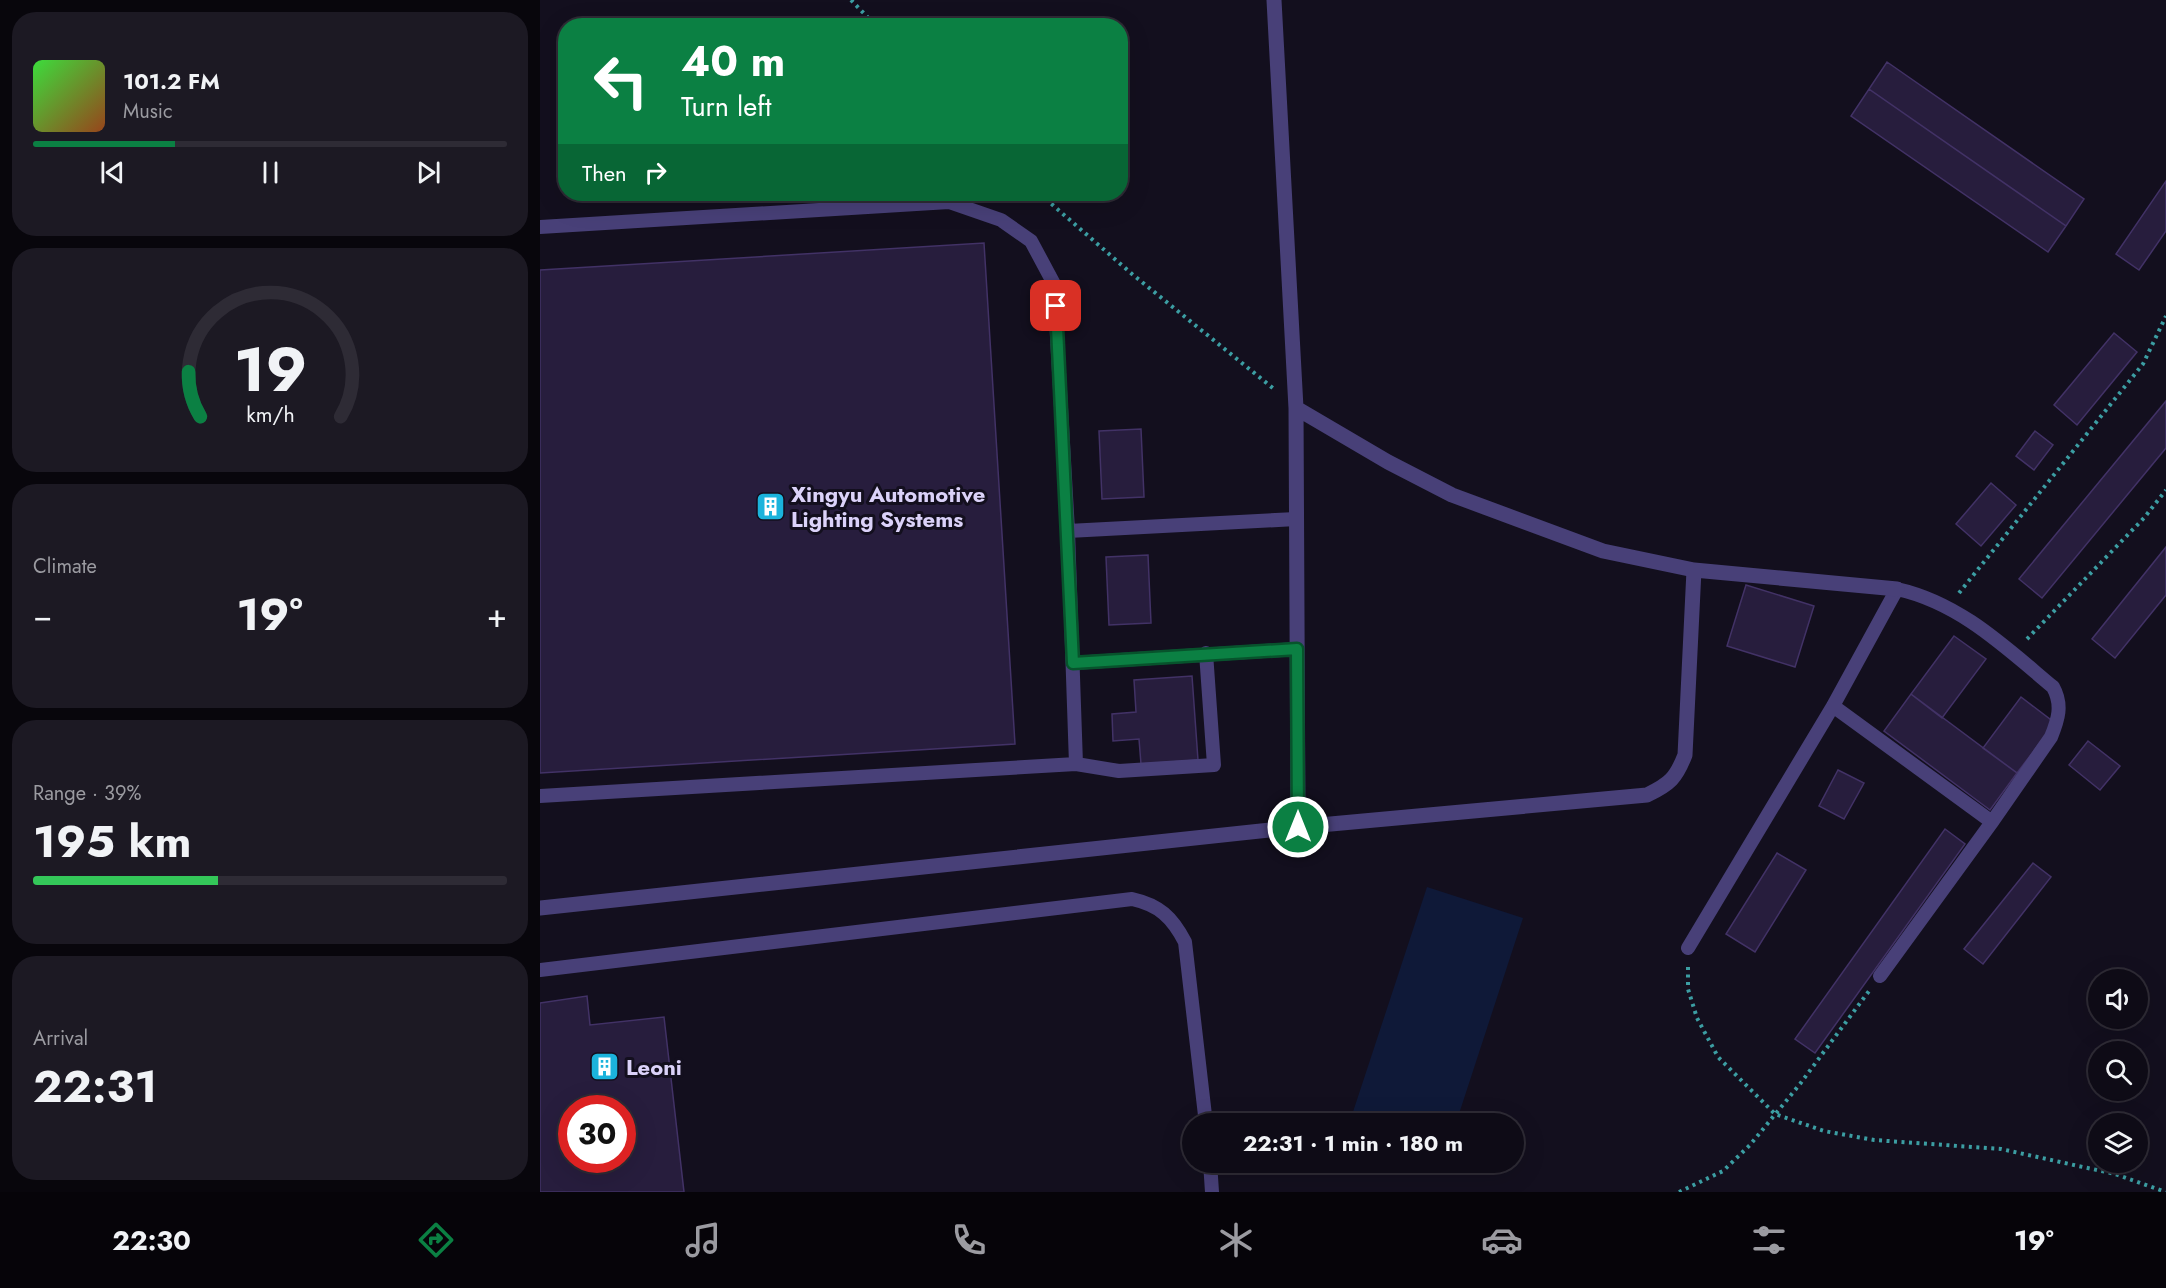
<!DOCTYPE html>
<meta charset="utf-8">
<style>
body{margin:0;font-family:Jost,sans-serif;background:#1c1923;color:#f1f3f6;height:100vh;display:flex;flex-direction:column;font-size:22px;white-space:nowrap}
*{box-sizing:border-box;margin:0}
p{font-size:20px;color:#9b9ba1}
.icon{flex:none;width:33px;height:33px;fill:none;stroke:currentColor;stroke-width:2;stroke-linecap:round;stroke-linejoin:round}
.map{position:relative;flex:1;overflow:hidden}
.drawer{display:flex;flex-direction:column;gap:12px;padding:12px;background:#08060c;width:540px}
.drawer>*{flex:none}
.banner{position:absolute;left:18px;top:18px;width:570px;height:183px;border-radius:24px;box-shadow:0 6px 24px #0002,0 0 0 2px #2e2b35;background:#0b8043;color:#fff;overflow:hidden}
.controls{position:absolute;left:1548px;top:969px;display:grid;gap:12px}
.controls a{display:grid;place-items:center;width:60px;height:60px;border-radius:50%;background:#0e0b16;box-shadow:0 6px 24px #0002,0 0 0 2px #2e2b35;font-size:30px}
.speed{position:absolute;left:18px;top:1095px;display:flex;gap:12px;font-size:30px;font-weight:700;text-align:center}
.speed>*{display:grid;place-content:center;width:78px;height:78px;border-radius:50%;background:#0e0b16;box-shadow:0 6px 24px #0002,0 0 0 2px #2e2b35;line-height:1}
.speed .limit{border:9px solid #d22;background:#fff;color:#111}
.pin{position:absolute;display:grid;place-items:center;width:51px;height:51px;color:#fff;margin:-26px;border-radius:12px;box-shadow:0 3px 9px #0006}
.me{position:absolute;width:66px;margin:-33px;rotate:0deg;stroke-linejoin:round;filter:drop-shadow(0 0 4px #0008)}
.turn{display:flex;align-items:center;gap:21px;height:126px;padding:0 24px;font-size:27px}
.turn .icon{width:78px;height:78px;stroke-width:2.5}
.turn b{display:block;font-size:42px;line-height:51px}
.then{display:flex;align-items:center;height:57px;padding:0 24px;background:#0003;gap:12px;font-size:22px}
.big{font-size:45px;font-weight:700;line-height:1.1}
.drawer .widget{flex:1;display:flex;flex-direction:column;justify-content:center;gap:9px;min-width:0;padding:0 21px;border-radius:24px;background:#1c1923}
.drawer .dial{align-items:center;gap:0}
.dial svg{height:156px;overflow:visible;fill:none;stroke:#2e2b35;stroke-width:7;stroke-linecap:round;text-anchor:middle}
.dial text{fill:#f1f3f6;stroke:none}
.song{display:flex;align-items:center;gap:18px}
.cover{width:72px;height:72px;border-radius:9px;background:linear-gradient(135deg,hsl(120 70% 55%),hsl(20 70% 35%))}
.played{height:6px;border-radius:3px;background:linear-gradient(90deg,#0b8043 30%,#2e2b35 30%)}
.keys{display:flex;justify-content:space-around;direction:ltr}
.heat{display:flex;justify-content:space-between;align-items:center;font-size:33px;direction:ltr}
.charge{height:9px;border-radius:4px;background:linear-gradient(90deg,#34c759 39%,#2e2b35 0)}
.trip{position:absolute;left:642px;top:1113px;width:342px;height:60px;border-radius:30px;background:#0e0b16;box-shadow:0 6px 24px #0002,0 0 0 2px #2e2b35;font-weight:700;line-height:60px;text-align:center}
.dock{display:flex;height:96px;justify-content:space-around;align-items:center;background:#060409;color:#9b9ba1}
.dock .icon{width:42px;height:42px}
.dock .current{color:#0b8043}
.dock b{font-size:27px;color:#f1f3f6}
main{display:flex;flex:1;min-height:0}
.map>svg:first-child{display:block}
</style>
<main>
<section class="drawer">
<div class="widget">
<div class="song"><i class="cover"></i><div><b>101.2 FM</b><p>Music</p></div></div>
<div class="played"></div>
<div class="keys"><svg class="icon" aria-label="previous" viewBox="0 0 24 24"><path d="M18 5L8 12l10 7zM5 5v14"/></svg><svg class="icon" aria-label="pause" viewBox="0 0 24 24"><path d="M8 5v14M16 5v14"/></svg><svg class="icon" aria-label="next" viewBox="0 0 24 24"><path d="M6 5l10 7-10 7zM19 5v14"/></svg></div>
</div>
<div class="widget dial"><svg viewBox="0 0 100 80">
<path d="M14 69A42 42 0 1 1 86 69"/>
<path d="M14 69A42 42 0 0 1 8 46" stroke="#0b8043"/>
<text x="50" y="56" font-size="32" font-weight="700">19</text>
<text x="50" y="72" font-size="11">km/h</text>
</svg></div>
<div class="widget"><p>Climate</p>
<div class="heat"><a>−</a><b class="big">19°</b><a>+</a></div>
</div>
<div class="widget"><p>Range · 39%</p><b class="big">195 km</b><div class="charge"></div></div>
<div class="widget"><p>Arrival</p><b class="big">22:31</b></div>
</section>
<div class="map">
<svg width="1626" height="1192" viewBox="0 0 1626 1192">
<rect width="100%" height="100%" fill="#130f1e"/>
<path fill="#0f1938" d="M 887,887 L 983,918 L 916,1123 L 818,1123 L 810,1121 Z"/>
<path fill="#271d3d" stroke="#423266" stroke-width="1.5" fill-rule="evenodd" d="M 1347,62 L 1544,199 L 1526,226 L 1329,89 Z
M 1329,89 L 1526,226 L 1508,252 L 1311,116 Z
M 1626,181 L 1626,231 L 1599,270 L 1576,254 Z
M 444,243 L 475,744 L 0,773 L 0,270 Z
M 1574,333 L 1597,352 L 1537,425 L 1514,405 Z
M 1626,401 L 1626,448 L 1502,598 L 1479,579 Z
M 601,429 L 604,497 L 562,499 L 559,431 Z
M 1495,431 L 1513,445 L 1494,470 L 1476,456 Z
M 1451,483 L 1476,505 L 1441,546 L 1416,524 Z
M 1626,547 L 1626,595 L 1575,658 L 1552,639 Z
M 608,555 L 611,623 L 569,625 L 566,557 Z
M 1206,585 L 1274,606 L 1255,667 L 1187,646 Z
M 1414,636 L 1446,659 L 1402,718 L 1371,694 Z
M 652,676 L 658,760 L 601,764 L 599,739 L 573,741 L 572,714 L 596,712 L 594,680 Z
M 1371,694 L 1477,773 L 1450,810 L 1344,731 Z
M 1481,697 L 1515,723 L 1477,773 L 1443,748 Z
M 1548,741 L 1580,766 L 1560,790 L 1529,765 Z
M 1298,770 L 1324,783 L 1304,819 L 1279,806 Z
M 1405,829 L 1425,844 L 1275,1053 L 1255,1039 Z
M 1237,853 L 1266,870 L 1215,952 L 1186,934 Z
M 1493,863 L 1511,877 L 1443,964 L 1424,949 Z
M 47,996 L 50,1025 L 124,1017 L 144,1192 L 0,1192 L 0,1003 ZM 32,1108 L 82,1108 L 82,1160 L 32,1160 Z"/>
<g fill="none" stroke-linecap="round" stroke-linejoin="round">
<path stroke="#3c9ea3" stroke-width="4" stroke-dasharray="3 4.5" stroke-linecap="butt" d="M 311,0 L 336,26
M 500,194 L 592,274 L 734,389
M 1419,593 L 1603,364 L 1626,316
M 1487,639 L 1604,518 L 1626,490
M 1148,967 L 1148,989 L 1157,1018 L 1178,1057 L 1235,1114 L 1284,1131 L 1334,1140 L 1461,1149 L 1575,1174 L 1626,1192
M 1139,1192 L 1183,1171 L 1210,1145 L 1260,1084 L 1329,991"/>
<path stroke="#484078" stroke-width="14" d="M 0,227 L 409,202 L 461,220 L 491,241 L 514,284 L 528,531 L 536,764
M 528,531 L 756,519
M 533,663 L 757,649
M 1293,706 L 1452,822
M 0,796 L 536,764 L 579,771 L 674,765 L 666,653
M 1148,948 L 1293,706 L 1357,589 C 1420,603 1465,647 1513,687 C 1523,705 1518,720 1511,737 L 1452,822 L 1340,976
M 0,970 L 592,899 C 619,905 632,917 645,942 L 666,1124
M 670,1162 L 672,1192"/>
<path stroke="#484078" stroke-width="15" d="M 734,0 L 756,408 L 758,827
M 756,408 L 848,462 L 912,495 L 1063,551 L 1154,570 L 1357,589
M 0,908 L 758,827 L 1107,795 C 1130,784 1136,778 1145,755 L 1154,570"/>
</g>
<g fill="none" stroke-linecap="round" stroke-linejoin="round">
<defs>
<path id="route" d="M 516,306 L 533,663 L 757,649 L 758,827"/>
</defs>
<use href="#route" stroke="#07532c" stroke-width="15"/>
<use href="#route" stroke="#0b8043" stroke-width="10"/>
</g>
<defs>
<symbol id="building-square" viewBox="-11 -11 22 22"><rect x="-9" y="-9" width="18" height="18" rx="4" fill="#1bb3dc" stroke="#130f1e"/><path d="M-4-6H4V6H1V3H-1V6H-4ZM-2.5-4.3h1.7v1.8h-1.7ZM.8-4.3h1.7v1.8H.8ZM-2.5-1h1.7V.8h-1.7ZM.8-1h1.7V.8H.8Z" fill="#fff"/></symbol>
</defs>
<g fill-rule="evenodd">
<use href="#building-square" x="214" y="490" width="33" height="33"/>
<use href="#building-square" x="48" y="1050" width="33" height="33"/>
</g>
<g text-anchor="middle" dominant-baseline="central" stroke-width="6" stroke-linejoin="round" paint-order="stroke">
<g font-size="22" font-weight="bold" fill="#dbd2f9" stroke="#130f1e" text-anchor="start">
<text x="251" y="494">Xingyu Automotive<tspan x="251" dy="25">Lighting Systems</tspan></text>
<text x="86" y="1067">Leoni</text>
</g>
</g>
</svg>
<div class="controls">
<a><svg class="icon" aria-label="sound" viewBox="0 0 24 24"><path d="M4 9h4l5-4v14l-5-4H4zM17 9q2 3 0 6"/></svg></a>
<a><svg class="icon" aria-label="search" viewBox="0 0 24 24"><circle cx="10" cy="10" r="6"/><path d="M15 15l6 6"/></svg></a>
<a><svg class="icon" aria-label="layers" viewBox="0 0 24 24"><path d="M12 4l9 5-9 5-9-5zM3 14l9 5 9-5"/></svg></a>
</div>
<div class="speed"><div class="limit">30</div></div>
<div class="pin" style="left:516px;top:306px;background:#d93025"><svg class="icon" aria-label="arrive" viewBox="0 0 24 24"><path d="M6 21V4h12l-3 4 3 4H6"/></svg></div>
<svg class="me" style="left:758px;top:827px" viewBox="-20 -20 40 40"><circle r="17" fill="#0b8043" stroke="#fff" stroke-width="3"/><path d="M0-11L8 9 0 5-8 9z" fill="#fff"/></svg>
<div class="trip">22:31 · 1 min · 180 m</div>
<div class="banner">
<div class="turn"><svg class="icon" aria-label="left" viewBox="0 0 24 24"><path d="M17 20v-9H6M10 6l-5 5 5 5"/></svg><div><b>40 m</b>Turn left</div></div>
<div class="then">Then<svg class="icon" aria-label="right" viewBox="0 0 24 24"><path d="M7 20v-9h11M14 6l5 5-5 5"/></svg></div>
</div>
</div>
</main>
<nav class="dock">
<b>22:30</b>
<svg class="icon current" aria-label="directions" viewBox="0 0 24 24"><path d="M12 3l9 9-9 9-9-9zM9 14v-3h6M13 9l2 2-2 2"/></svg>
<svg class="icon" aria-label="music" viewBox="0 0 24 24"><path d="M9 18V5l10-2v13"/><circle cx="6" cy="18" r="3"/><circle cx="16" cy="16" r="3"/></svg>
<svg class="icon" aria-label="phone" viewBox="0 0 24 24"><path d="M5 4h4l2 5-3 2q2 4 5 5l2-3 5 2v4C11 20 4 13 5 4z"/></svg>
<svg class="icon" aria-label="climate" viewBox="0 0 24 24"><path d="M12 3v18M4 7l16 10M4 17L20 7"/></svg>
<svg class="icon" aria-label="car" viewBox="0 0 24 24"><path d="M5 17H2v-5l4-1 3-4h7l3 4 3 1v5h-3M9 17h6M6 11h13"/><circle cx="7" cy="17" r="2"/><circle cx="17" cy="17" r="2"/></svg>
<svg class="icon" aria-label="filters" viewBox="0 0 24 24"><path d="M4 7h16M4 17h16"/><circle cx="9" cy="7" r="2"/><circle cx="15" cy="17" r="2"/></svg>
<b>19°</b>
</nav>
